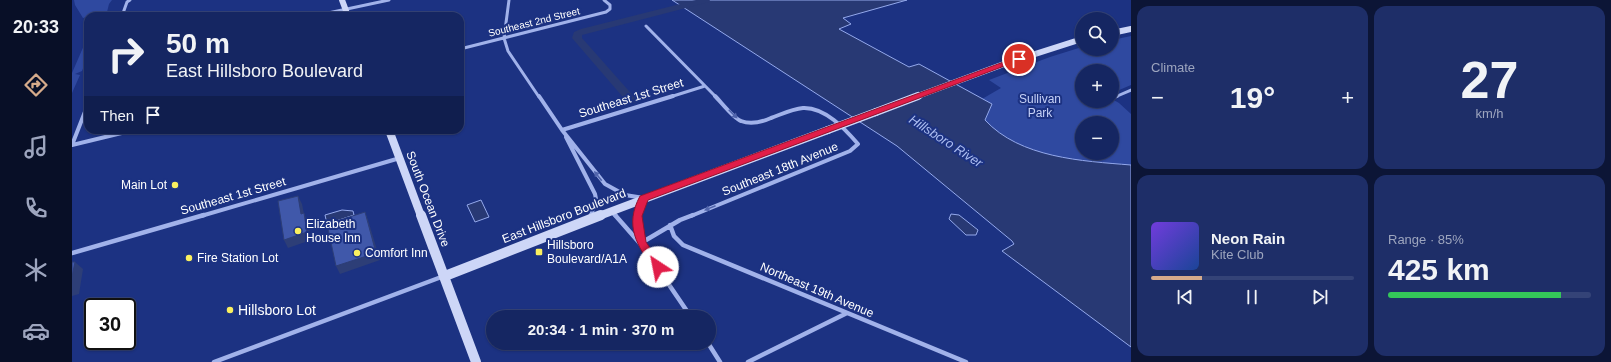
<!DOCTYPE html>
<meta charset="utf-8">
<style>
body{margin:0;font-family:Arial,sans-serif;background:#1e2e68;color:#f1f3f6;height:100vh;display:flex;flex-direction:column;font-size:15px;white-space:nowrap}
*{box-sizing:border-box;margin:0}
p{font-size:13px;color:#9da5be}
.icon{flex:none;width:22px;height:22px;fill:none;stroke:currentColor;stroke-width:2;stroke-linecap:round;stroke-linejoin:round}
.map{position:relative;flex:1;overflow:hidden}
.panel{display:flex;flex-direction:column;gap:6px;padding:6px;background:#0c1536;width:480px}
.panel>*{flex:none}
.guide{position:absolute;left:12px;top:12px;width:380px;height:122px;border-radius:12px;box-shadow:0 1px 3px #0004,0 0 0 1px #344377;background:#152662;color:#f1f3f6;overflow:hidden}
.fabs{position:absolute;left:1003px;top:12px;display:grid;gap:8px}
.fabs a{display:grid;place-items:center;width:44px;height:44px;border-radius:50%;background:#152662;box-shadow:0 1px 3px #0004,0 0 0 1px #344377;font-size:20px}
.speed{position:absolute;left:12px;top:298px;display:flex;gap:8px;font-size:20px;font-weight:700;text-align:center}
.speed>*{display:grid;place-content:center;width:52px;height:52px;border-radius:50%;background:#152662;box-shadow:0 1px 3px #0004,0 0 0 1px #344377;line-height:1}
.speed .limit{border:2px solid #111;border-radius:6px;background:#fff;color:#111}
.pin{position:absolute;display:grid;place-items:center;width:34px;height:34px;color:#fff;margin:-17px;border:2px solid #fff;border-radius:50%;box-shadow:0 1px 4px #0007}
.me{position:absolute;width:44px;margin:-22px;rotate:326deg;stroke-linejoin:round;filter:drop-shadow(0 0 3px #0008)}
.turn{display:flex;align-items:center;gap:14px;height:84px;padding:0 16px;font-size:18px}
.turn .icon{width:52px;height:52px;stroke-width:2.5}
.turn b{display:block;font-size:28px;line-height:34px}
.then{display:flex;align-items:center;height:38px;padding:0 16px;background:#0003;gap:8px;font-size:15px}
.big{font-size:30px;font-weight:700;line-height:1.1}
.panel .card{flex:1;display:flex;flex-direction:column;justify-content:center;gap:6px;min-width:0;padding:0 14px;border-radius:12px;background:#1e2e68}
.panel .dial{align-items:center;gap:0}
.dial b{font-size:52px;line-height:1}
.song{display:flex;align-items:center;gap:12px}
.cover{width:48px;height:48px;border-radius:6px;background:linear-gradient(135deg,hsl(260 70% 55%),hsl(220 70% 35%))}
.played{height:4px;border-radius:2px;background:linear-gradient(90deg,#d6ab8b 25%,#344377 25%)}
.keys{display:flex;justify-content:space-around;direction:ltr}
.heat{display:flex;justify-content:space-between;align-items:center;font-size:22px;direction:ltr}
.charge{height:6px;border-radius:3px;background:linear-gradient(90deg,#34c759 85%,#344377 0)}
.panel .tiles{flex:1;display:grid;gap:6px;grid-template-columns:repeat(2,1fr)}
.trip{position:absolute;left:414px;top:310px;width:230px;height:40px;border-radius:20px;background:#152662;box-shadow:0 1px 3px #0004,0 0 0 1px #344377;font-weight:700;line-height:40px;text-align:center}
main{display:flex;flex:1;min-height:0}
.menu{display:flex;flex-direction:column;width:72px;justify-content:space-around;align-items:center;background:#080f27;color:#9da5be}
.menu .icon{width:28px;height:28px}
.menu .active{color:#d6ab8b}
.menu b{font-size:18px;color:#f1f3f6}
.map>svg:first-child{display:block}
</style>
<main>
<nav class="menu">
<b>20:33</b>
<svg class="icon active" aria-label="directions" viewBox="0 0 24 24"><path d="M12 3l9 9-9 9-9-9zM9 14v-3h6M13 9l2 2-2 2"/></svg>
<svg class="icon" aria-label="music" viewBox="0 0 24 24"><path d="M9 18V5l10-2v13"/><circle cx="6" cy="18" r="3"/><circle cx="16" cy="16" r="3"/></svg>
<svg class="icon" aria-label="phone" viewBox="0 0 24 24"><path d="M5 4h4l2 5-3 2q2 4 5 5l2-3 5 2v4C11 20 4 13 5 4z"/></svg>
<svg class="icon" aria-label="climate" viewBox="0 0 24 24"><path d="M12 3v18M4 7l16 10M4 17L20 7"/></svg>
<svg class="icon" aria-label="car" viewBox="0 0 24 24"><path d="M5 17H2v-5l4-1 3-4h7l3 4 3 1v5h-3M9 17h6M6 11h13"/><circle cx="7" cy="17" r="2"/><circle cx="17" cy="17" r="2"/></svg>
</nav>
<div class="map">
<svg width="1059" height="362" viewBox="0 0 1059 362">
<rect width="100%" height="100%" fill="#1c3282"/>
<path fill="#2f49a0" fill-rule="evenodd" d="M 2,0 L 40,0 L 37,4 L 35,12 L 11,18 L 3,5 Z
M 16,36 L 16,56 L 10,71 L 3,74 L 8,75 L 0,93 L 0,73 Z
M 1059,36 L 1059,85 L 1040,93 L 1040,71 L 1010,71 L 1010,101 L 1040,101 L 1040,99 L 1047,103 L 1059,114 L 1059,165 C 1010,161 949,159 913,120 L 919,104 L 910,99 L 929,88 L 917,80 L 978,57 L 1010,47 L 1010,49 L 1040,49 L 1040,40 ZM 1010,123 L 1040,123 L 1040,153 L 1010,153 Z"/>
<path fill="#283974" stroke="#94a9ec" d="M 600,0 L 835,0 L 771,18 L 779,24 L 767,29 L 837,67 L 847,64 L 920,104 L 913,120 C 948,158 1010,161 1059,165 L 1059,347 L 930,251 L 942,244 L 940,241 L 825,146 Z
M 409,200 L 417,217 L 403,222 L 395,205 Z
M 270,210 L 281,211 L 282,215 L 255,224 L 253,215 Z
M 879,214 L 887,215 L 906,230 L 904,235 L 894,235 L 877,219 Z"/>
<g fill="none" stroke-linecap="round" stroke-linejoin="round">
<path fill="#283974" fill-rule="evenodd" d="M 624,0 L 638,0 L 637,2 L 510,35 L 510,38 L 564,99 L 565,101 L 564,103 L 556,103 L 500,38 L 502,32 L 509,29 Z"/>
<path stroke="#a1b2ea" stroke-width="3" d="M 437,0 L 432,38 L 436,51 L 467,97
M 50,16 L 55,2 L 58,0
M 242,16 L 317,0
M 574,26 L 644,97
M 388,49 L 534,12 L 538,9 L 538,5 L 532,0
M 598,97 L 633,86
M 1043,97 L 1059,90"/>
<path stroke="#a1b2ea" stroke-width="4" d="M 467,96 L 490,130 L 533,184 L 553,195 L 572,198 L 565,216
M 1040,98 L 1045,96
M 490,130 L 601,96
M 494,137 L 523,194 L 524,199 L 519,216
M 0,145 L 62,130
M 0,145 L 16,104
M 539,211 L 544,216
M 129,216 L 328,158
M 619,216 L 778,151 L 786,144 C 773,129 753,107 731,108 C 720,109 710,114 699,118 C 690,122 679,125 669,121 C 662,119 649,102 643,96"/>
<path stroke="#a1b2ea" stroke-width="4.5" d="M 543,215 L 572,248 L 619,317
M 566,215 L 569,243
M 518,218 L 519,215
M 598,225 L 602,236 L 611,245 L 894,362
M 569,243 L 608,220 L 621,215
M 0,253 L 132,215
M 636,343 L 648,362
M 142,362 L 372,276
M 676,362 L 775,313"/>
<path stroke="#cdd6f7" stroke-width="6" d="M 270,0 L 276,16
M 1040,33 L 1059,29
M 843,97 L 932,64 L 1010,39"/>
<path stroke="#cdd6f7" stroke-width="8" d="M 804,112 L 846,96
M 317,130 L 349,216
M 527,216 L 756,130"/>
<path stroke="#cdd6f7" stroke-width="10" d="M 349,215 L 404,362
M 373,276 L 529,215"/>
<path stroke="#cdd6f7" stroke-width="8" d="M 756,130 L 804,112"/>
</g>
<path fill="#2d3e77" d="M 226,196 L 230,204 L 232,214 L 236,221 L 239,240 L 216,248 L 212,240 L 229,214 Z
M 293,212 L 296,220 L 308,260 L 268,274 L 264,266 Z
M 3,262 L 11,269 L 7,294 L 0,296 L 0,277 Z"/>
<path fill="#4058aa" stroke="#2d3e77" d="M 226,196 L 229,214 L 232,213 L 235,232 L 212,240 L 206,201 Z
M 293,212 L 304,253 L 264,266 L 255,224 Z
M 0,262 L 3,262 L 0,277 Z"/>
<defs><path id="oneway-solid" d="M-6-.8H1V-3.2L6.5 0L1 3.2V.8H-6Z"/></defs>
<g fill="#5165ac">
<use href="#oneway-solid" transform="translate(661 114) rotate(45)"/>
<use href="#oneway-solid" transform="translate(526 176) rotate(-128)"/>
<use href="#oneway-solid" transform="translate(638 208) rotate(158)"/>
</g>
<path fill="#e11d48" stroke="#92132f" d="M 945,57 L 947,57 L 951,59 L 576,200 L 570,216 L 574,242 L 589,264 L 591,267 L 589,270 L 586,272 L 582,270 C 565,245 552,226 568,196 Z"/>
<g fill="#faf05f" stroke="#1c3282" stroke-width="1.5">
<circle cx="103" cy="185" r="4"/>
<circle cx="226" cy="231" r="4"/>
<rect x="463" y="248" width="8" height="8" rx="2"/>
<circle cx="285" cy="253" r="4"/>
<circle cx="117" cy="258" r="4"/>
<circle cx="158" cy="310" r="4"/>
</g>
<g text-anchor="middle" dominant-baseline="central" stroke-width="4" stroke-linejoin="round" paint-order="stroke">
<g font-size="10" fill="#fff" stroke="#1c3282">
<text transform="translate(462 22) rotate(-14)">Southeast 2nd Street</text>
</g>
<g font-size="12" fill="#fff" stroke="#1c3282">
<text transform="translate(559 98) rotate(-17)">Southeast 1st Street</text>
<text transform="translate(708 169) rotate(-22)">Southeast 18th Avenue</text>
<text transform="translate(161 196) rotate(-16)">Southeast 1st Street</text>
<text transform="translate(356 199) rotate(69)">South Ocean Drive</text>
<text transform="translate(492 216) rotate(-21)">East Hillsboro Boulevard</text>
<text transform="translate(745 290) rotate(23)">Northeast 19th Avenue</text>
</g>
<g font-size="12" fill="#c6d1f7" stroke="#1c3282">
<text x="968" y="99">Sullivan<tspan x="968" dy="14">Park</tspan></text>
</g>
<g font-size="12" fill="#fff" stroke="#1c3282" text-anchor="start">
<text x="95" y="185" text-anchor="end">Main Lot</text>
<text x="234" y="224">Elizabeth<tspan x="234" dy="14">House Inn</tspan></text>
<text x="475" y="245">Hillsboro<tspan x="475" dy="14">Boulevard/A1A</tspan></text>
<text x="293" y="253">Comfort Inn</text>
<text x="125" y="258">Fire Station Lot</text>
</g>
<g font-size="13" font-style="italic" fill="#acbdf1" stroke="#1c3282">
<text transform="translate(874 141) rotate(33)">Hillsboro River</text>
</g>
<g font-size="14" fill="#fff" stroke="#1c3282" text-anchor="start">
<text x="166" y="310">Hillsboro Lot</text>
</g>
</g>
</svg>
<div class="fabs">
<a><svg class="icon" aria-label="search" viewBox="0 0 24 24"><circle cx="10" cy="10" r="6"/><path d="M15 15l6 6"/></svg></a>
<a>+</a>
<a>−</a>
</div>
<div class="speed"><div class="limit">30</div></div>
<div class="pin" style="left:947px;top:59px;background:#d93025"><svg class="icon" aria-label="arrive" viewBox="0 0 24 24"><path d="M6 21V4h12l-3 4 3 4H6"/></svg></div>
<svg class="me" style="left:586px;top:267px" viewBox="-20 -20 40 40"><circle r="19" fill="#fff"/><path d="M0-13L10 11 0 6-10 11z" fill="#e11d48"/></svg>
<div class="trip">20:34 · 1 min · 370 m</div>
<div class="guide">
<div class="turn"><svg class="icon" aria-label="right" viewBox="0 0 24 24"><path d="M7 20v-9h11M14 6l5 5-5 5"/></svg><div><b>50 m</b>East Hillsboro Boulevard</div></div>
<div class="then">Then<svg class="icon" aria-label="arrive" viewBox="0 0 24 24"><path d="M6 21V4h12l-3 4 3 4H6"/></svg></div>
</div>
</div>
<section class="panel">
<div class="tiles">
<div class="card"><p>Climate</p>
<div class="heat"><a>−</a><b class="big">19°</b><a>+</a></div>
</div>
<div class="card dial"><b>27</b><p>km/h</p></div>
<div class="card">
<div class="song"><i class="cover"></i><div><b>Neon Rain</b><p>Kite Club</p></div></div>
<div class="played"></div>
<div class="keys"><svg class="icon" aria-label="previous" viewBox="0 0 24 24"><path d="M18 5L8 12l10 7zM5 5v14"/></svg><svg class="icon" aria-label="pause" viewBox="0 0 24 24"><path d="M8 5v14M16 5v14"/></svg><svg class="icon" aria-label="next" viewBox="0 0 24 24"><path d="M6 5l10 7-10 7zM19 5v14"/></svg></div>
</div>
<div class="card"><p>Range · 85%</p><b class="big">425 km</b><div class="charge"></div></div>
</div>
</section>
</main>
